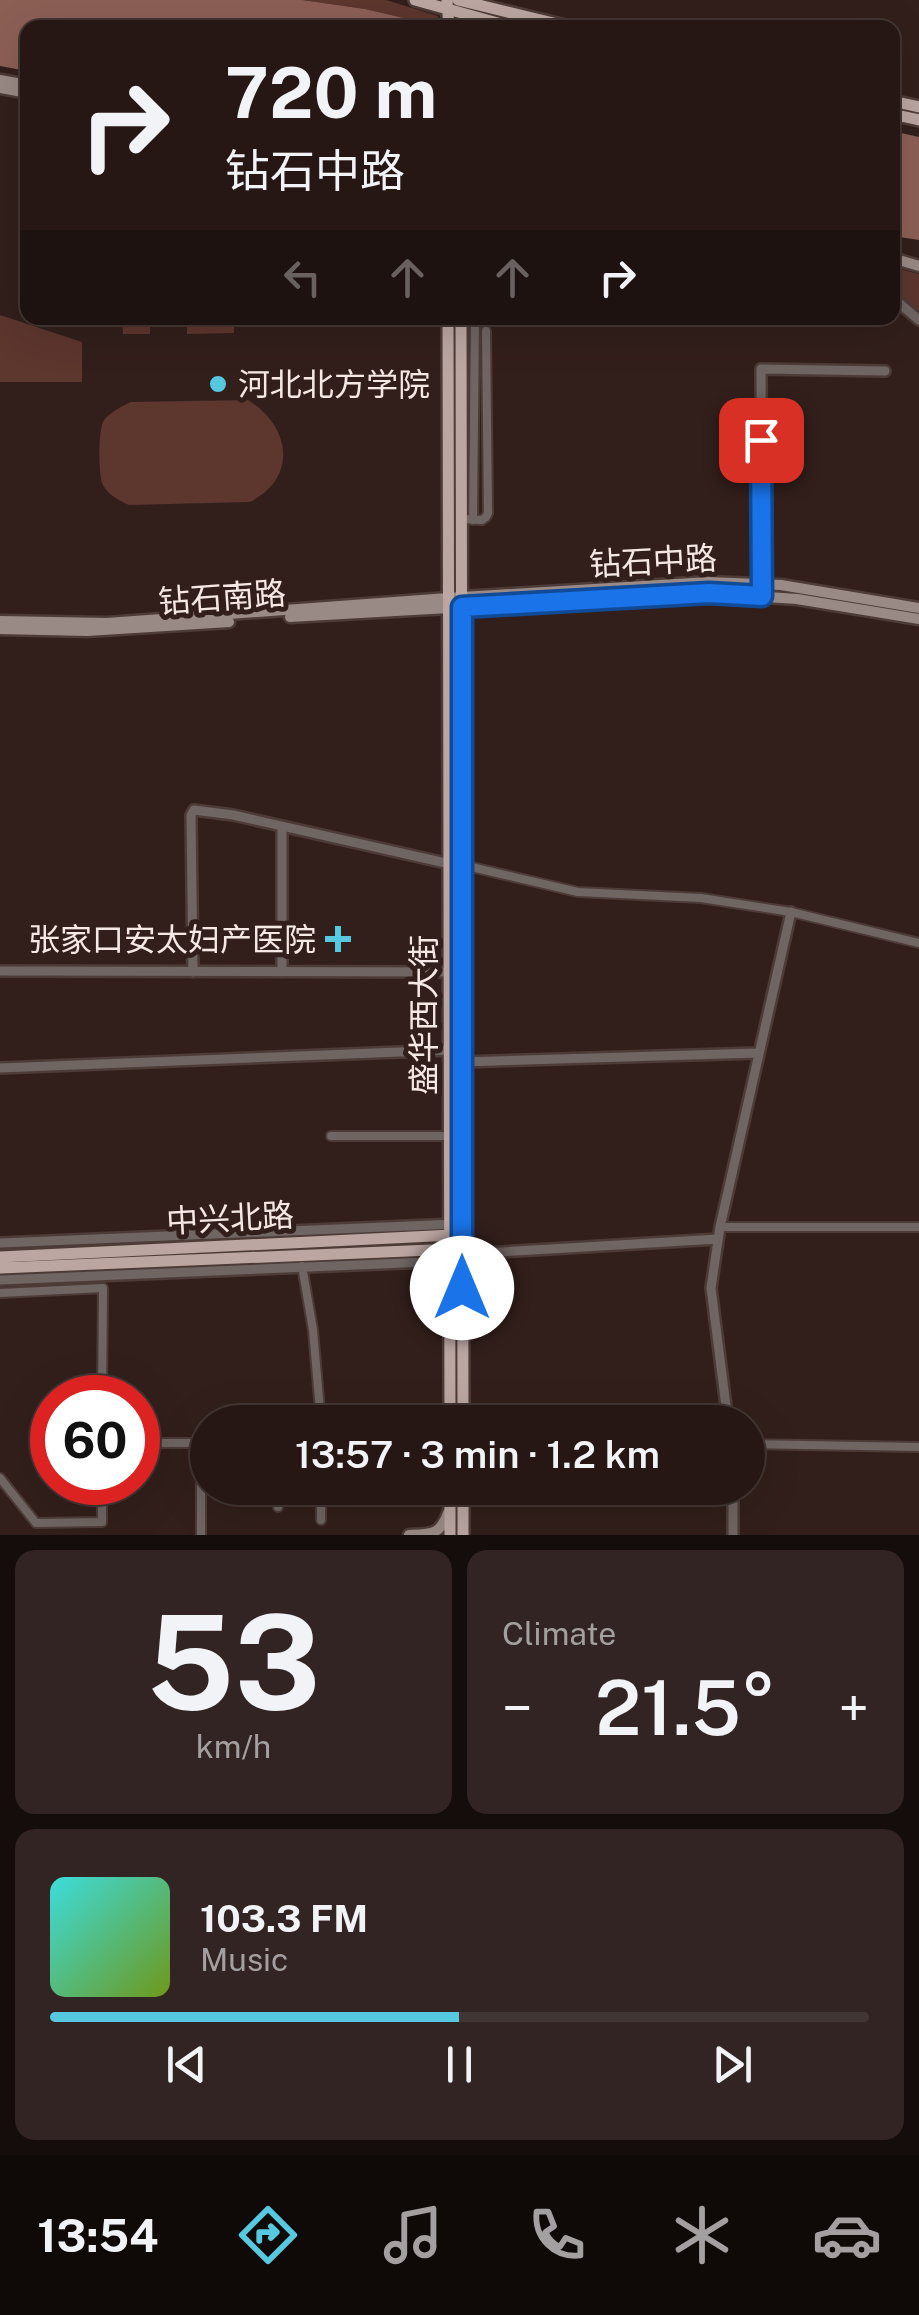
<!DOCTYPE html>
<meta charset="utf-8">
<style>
body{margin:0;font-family:"Public Sans","Noto Sans SC",sans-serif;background:#322422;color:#f1f3f6;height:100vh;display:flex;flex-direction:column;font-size:38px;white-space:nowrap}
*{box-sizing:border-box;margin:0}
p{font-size:32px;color:#a49fa0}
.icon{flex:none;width:55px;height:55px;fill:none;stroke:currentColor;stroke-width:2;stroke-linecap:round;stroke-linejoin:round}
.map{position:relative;height:1535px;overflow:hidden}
.details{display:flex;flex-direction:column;gap:15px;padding:15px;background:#150d0b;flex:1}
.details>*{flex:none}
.banner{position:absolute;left:20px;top:20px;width:880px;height:305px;border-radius:20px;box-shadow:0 10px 40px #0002,0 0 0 2px #423634;background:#261714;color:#f1f3f6;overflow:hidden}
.speed{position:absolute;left:30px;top:1375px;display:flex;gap:20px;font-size:50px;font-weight:700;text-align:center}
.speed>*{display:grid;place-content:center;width:130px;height:130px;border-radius:50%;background:#261714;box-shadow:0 10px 40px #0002,0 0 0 2px #423634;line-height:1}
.speed .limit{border:15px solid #d22;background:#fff;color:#111}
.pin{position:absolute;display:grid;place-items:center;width:85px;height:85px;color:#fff;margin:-42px;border-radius:20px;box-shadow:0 5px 15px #0006}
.me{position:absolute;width:110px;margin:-55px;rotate:0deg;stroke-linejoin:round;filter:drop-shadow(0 0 8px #0008)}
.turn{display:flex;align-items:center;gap:35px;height:210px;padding:0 40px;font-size:45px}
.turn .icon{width:130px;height:130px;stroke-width:2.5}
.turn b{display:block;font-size:70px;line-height:85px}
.lanes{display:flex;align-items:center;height:95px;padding:0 40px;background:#0003;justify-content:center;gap:50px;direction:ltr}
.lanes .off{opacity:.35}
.big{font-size:75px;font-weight:600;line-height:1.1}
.details .card{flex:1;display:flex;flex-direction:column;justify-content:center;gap:15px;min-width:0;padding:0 35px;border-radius:20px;background:#322422}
.details .dial{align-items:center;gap:0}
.dial b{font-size:130px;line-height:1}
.song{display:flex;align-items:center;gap:30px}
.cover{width:120px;height:120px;border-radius:15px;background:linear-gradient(135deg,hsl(180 70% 55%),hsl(80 70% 35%))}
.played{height:10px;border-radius:5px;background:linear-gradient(90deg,#56c9e0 50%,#423634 50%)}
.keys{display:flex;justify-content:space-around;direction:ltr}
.heat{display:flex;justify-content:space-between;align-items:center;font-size:55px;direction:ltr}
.details .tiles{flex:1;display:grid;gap:15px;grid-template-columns:1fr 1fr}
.card:last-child{grid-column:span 2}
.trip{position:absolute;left:190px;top:1405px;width:575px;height:100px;border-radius:50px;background:#261714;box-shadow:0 10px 40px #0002,0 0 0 2px #423634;font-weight:600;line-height:100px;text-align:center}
.tab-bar{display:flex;height:160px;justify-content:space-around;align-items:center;background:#0f0908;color:#a49fa0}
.tab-bar .icon{width:70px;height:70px}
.tab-bar .on{color:#56c9e0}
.tab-bar b{font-size:45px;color:#f1f3f6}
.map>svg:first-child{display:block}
</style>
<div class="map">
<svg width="919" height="1535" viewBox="0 0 919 1535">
<rect width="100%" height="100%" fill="#321f1b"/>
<path fill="#5d362e" d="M 302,0 L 386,0 L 438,16 L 437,26 L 365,9 Z
M 892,267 L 919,274 L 919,313 L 893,292 Z
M 0,315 L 82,342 L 82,382 L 0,382 Z
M 122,318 L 150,318 L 150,334 L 123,334 Z
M 234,321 L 234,333 L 187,334 L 187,322 Z
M 248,400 C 291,426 298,478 250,502 L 129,505 C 120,501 108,495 103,485 C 98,476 98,429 104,420 C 111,412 122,406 131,402 Z"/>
<path fill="#8c5f55" d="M 0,0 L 302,0 L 365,9 L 442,27 L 28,28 L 27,71 L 0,66 Z
M 892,131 L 919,137 L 919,240 L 893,236 Z"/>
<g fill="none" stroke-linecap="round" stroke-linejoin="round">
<defs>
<path id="minor" d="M 462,519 L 482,520 L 486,517 L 488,513 L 486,331
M 473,520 L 475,318
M 463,865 L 578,892 L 701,898 L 791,912 L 919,943
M 331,1136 L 450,1136
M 720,1227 L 919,1227
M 302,1266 L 313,1330 L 321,1422
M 0,1293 L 103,1288 L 102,1398
M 138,1443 L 208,1443
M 748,1444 L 919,1447
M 0,1478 L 36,1523 L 102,1522 L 102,1482
M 278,1488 L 278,1507
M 321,1520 L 321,1488
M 201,1535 L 201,1443"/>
<path id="tertiary" d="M 892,297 L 919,320
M 762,596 L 761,369 L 885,371
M 282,827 L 282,972
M 0,971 L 450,972
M 193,972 L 191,815 L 194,810 L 233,815 L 450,864
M 462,1062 L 758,1053
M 0,1068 L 450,1050
M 0,1243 L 455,1224
M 467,1254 L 718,1239
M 0,1280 L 452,1261
M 728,1422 L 711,1288 L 720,1227 L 791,912
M 733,1488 L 733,1535"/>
<path id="secondary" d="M 0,80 L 28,85
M 0,88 L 28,93
M 892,258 L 919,266
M 290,617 L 709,593 L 797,599 L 919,619
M 0,621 L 107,623 L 462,597 L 709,582 L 781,585 L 919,608
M 0,629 L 87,631 L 229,622
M 409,1535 C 432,1534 440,1535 448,1513"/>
<path id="primary" d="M 415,0 L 516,28
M 447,0 L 449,28
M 458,0 L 574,28
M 892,101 L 919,107
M 892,114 L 919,120
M 448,318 L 450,1422
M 461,318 L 463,1422
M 0,1257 L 453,1235
M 0,1268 L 455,1249
M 450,1488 L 450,1535
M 463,1488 L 463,1535"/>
</defs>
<use href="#minor" stroke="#4d3b37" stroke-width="12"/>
<use href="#tertiary" stroke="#4d3b37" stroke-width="14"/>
<use href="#secondary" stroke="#4d3b37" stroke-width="15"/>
<use href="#primary" stroke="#4d3b37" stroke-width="16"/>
<use href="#minor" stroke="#6f6563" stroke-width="8"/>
<use href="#tertiary" stroke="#6f6563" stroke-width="9"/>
<use href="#secondary" stroke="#9a8a86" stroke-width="10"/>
<use href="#primary" stroke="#bba6a2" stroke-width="11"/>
</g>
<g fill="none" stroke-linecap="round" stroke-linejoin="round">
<defs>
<path id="route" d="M 462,1288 L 462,607 L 709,593 L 762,596 L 761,440"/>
</defs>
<use href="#route" stroke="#114b97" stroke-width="25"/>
<use href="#route" stroke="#1a73e8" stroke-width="18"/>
</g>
<g fill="#56c9e0" stroke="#321f1b" stroke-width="4">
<circle cx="218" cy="384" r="10"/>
<path d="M333 924h10v10h10v10h-10v10h-10v-10h-10v-10h10z"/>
</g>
<g text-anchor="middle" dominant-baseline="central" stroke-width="10" stroke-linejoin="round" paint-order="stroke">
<g font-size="32" fill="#f5e8e5" stroke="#321f1b" text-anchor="start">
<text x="238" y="384">河北北方学院</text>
<text x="316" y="939" text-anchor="end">张家口安太妇产医院</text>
</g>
<g font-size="32" fill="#f5e8e5" stroke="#321f1b">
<text transform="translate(653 561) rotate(-3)">钻石中路</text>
<text transform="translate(222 597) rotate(-4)">钻石南路</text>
<text transform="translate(423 1015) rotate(-90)">盛华西大街</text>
<text transform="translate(230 1218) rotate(-3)">中兴北路</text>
</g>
</g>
</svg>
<div class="speed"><div class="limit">60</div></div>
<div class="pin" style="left:761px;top:440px;background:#d93025"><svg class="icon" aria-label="arrive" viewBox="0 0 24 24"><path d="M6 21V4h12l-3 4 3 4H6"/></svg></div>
<svg class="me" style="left:462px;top:1288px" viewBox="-20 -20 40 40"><circle r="19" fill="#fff"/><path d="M0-13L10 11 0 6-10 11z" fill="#1a73e8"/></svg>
<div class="trip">13:57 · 3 min · 1.2 km</div>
<div class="banner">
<div class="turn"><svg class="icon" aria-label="right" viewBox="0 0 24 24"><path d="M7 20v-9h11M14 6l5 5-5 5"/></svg><div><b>720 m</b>钻石中路</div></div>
<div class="lanes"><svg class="icon off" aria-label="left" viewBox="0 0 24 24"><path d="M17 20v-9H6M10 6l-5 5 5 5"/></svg><svg class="icon off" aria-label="ahead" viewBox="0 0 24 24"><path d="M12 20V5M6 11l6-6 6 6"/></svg><svg class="icon off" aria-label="ahead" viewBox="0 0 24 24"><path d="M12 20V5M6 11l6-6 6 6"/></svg><svg class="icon" aria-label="right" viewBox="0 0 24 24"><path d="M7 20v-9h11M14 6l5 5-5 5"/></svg></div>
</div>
</div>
<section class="details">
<div class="tiles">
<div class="card dial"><b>53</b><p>km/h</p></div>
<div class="card"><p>Climate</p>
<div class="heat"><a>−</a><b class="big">21.5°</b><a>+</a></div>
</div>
<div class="card">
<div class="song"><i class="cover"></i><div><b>103.3 FM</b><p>Music</p></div></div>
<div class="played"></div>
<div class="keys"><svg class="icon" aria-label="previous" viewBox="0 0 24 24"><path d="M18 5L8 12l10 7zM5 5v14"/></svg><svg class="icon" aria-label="pause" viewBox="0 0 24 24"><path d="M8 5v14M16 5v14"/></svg><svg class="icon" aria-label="next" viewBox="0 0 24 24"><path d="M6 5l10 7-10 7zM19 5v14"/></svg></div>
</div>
</div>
</section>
<nav class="tab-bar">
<b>13:54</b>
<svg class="icon on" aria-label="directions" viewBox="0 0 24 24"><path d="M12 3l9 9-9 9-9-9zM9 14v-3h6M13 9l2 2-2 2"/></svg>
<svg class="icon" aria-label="music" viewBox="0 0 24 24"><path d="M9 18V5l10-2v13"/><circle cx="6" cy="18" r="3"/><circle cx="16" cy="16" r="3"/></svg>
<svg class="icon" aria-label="phone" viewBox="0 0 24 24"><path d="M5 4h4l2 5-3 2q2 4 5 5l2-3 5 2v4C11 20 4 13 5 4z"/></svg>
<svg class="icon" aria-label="climate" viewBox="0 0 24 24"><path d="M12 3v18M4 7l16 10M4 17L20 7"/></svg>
<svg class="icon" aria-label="car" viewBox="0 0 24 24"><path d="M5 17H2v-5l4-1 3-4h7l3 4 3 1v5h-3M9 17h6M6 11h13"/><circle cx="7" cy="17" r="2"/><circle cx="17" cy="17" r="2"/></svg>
</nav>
